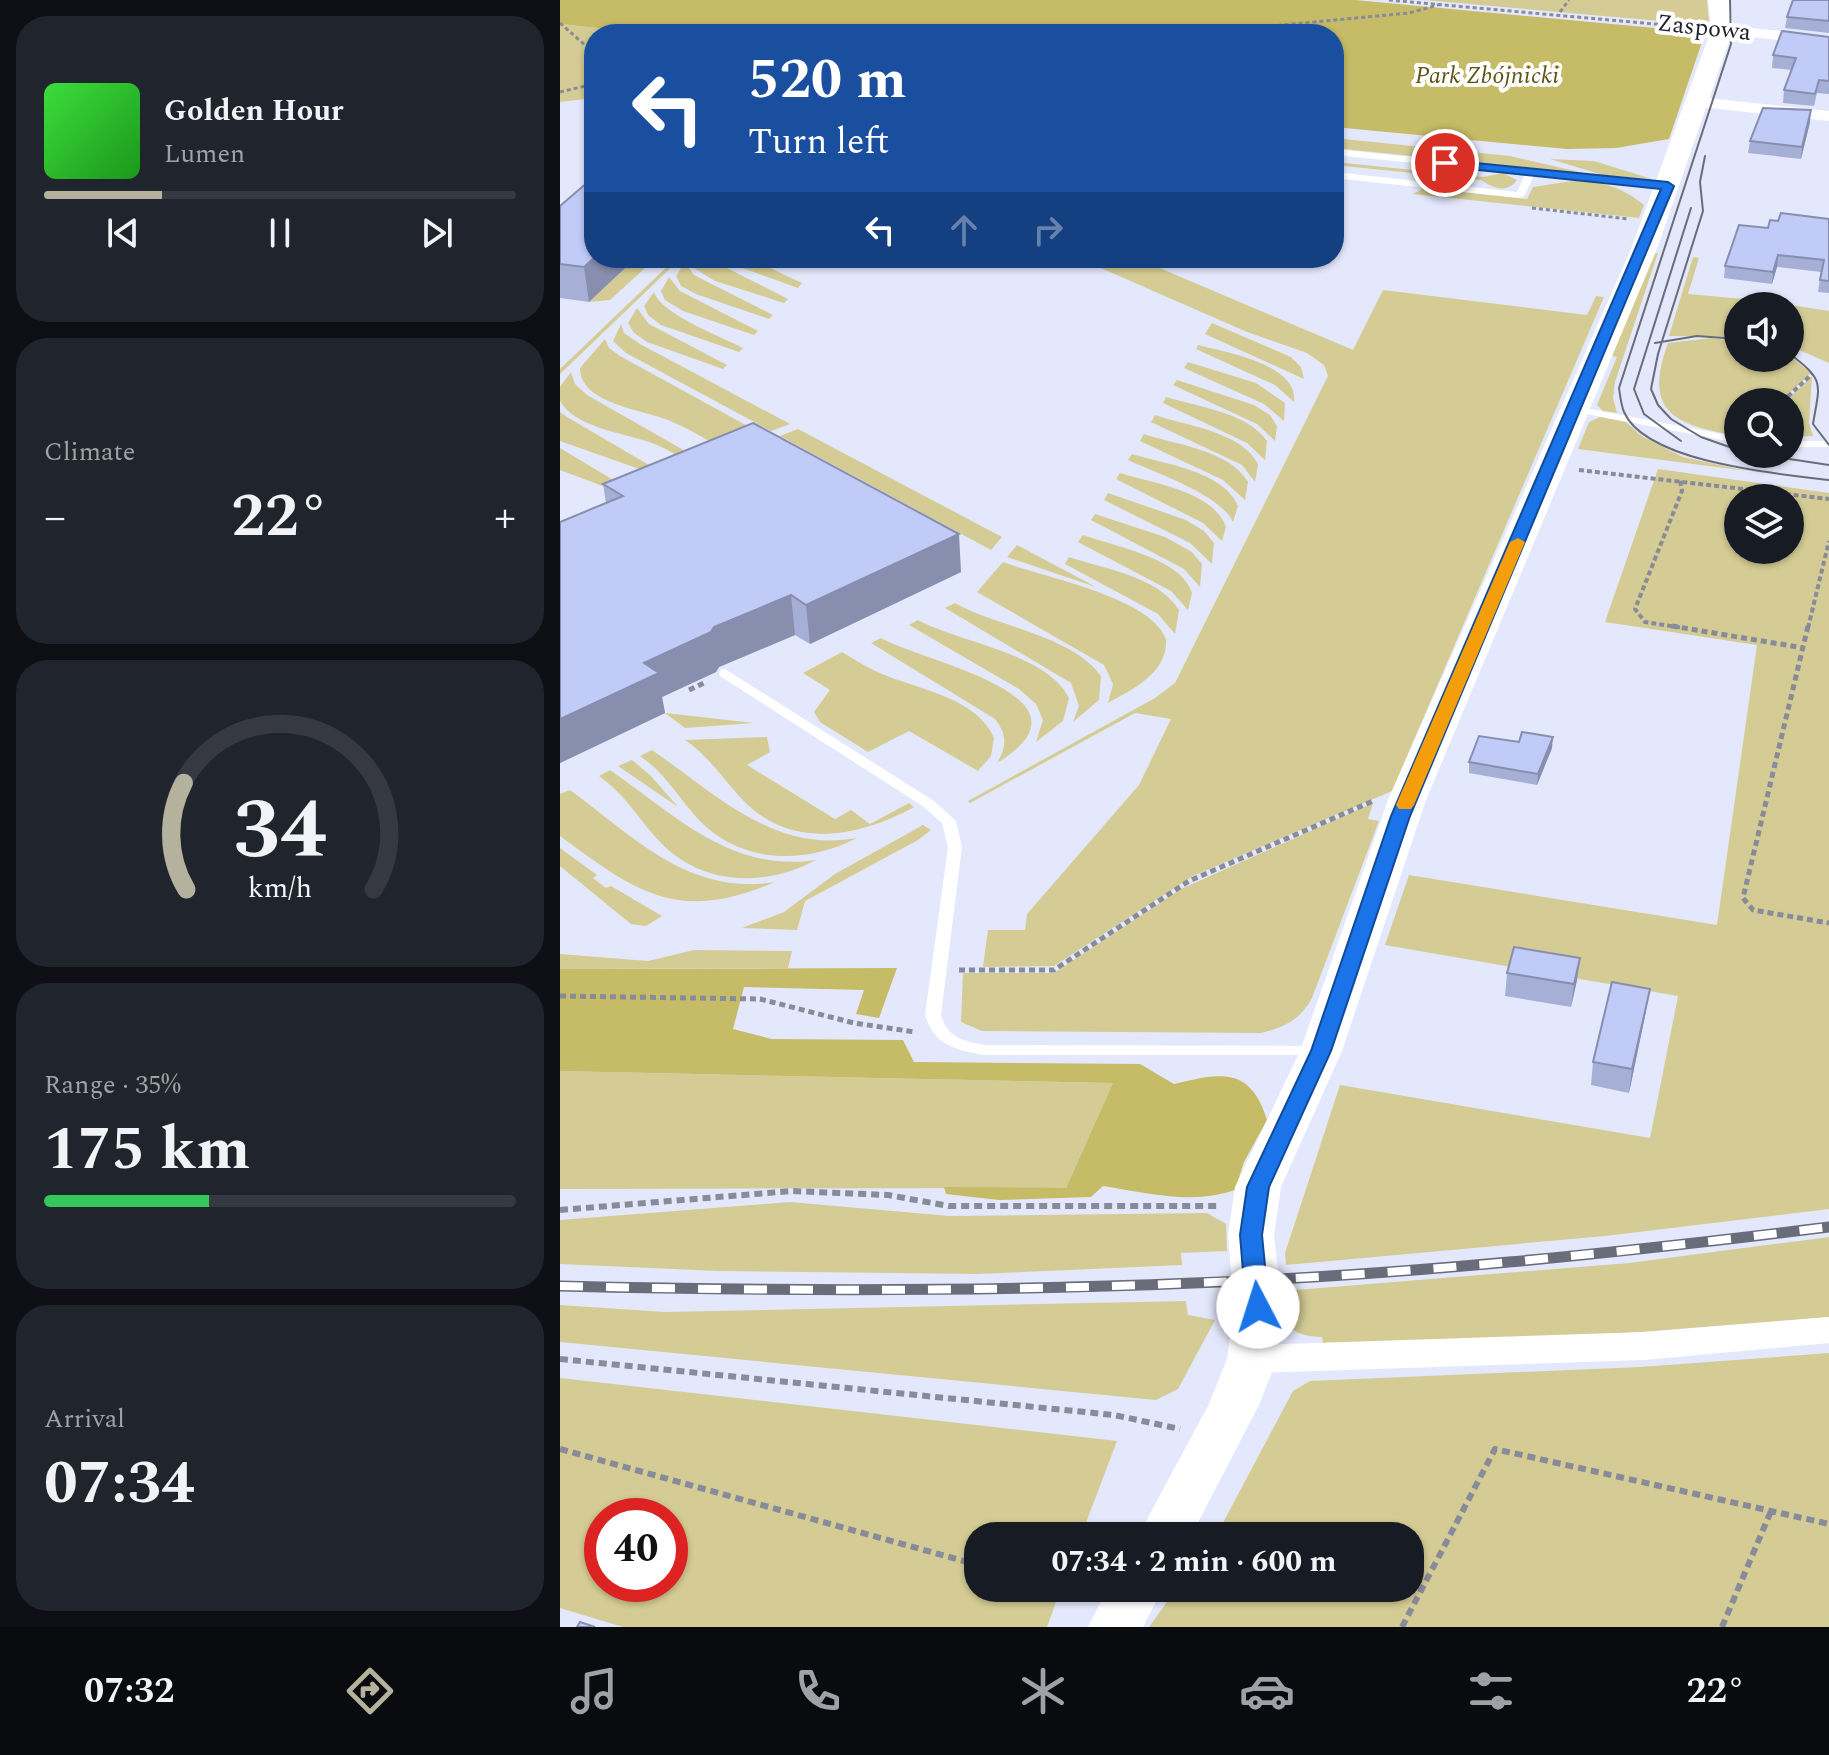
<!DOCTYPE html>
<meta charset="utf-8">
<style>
body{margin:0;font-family:Spectral,serif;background:#20242c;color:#f1f3f6;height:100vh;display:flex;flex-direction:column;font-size:30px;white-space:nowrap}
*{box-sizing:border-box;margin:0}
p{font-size:26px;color:#9ea1a6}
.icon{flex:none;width:44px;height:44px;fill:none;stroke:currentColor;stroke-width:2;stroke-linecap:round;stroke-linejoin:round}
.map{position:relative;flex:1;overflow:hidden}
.panel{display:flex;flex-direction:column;gap:16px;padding:16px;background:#0d0f14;width:560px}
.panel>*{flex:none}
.banner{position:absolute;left:24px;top:24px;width:760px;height:244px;border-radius:32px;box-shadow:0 2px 6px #0004;background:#1a4fa0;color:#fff;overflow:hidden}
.fabs{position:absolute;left:1164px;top:292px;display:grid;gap:16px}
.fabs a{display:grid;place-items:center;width:80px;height:80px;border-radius:50%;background:#171b24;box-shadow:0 2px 6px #0004;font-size:40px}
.speed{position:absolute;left:24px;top:1498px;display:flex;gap:16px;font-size:40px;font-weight:700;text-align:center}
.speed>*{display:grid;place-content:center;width:104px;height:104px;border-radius:50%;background:#171b24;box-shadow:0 2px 6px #0004;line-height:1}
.speed .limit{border:12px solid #d22;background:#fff;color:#111}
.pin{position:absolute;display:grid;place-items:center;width:68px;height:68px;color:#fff;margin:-34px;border:4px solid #fff;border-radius:50%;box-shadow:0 2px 8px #0007}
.me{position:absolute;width:88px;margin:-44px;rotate:355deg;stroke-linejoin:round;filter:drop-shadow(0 0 6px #0008)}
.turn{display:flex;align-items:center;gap:28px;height:168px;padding:0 32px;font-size:36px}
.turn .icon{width:104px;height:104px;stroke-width:2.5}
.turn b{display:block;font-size:56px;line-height:68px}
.lanes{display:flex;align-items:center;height:76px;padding:0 32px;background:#0003;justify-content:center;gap:40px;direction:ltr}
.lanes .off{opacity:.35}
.big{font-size:60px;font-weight:700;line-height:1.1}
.panel .tile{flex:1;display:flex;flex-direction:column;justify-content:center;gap:12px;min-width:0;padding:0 28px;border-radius:32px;background:#20242c}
.panel .dial{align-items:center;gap:0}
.dial svg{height:208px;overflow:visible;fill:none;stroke:#363941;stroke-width:7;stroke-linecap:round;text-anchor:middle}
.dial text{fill:#f1f3f6;stroke:none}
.song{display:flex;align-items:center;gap:24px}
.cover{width:96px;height:96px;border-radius:12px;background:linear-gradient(135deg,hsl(120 70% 55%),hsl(120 70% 35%))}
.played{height:8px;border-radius:4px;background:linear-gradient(90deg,#b4b29c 25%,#363941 25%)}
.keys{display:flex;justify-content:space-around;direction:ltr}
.heat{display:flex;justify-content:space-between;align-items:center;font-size:44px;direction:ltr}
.charge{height:12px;border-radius:6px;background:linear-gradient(90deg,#34c759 35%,#363941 0)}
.trip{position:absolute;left:404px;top:1522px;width:460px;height:80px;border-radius:32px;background:#171b24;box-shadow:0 2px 6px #0004;font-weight:700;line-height:80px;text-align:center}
.dock{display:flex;height:128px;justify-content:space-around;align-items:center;background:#090b0e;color:#9ea1a6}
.dock .icon{width:56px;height:56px}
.dock .active{color:#b4b29c}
.dock b{font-size:36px;color:#f1f3f6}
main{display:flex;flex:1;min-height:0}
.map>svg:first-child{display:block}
</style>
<main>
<section class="panel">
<div class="tile">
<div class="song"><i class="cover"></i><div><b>Golden Hour</b><p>Lumen</p></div></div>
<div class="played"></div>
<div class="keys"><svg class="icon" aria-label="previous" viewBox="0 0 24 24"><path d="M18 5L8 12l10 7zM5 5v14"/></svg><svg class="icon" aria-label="pause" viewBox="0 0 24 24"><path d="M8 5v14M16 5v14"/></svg><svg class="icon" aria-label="next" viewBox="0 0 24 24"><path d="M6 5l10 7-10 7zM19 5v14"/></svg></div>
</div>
<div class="tile"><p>Climate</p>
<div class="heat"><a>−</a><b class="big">22°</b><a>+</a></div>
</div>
<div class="tile dial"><svg viewBox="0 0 100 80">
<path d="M14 69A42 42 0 1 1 86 69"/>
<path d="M14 69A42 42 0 0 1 13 28" stroke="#b4b29c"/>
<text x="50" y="56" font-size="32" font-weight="700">34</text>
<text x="50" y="72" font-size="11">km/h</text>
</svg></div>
<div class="tile"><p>Range · 35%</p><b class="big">175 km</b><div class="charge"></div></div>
<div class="tile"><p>Arrival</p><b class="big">07:34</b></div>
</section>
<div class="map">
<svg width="1269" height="1627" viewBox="0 0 1269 1627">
<rect width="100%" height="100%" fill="#e4e8fc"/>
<path fill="#d4cc94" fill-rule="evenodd" d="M 864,0 L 1147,0 L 1149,21 L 1134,24 Z
M 0,24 L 93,34 L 34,34 L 34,98 L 0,102 Z
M 774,138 L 950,156 L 1028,174 L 774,148 Z
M 990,159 L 1034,161 L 1092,179 L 1043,175 Z
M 774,162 L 923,177 L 943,173 L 957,180 C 947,194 933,188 921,180 L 774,165 Z
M 1018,180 C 1045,183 1062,187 1084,205 L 1079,218 L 853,194 L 864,188 L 967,199 L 973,187 Z
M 1098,253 L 1055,382 L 1053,398 L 1057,413 L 1043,411 L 1037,405 L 1057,357 L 1049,355 L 1093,254 Z
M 1133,257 L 1139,258 L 1128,294 L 1206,301 L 1269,311 L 1269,363 L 1230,346 L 1230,306 L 1178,306 L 1178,337 L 1109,336 Z
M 76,258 L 96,258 L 50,300 L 29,302 Z
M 116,258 L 121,258 L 0,374 L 0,369 Z
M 132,258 L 147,258 L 228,299 L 224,303 L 155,281 L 134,268 Z
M 155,258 L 189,258 L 242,283 L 238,288 Z
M 518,258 L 576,258 L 793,350 L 823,290 L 1027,315 L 1036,296 L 1044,297 L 832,791 L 633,876 L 494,966 L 423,967 L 428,930 L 465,930 L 467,914 L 579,785 L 611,719 L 575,713 L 410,803 L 408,801 L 595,698 L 615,683 L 768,376 L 764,365 L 747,353 L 687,332 Z
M 125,262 L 134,275 L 213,315 L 209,319 L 136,294 L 121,286 L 116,276 Z
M 109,277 L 120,291 L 198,331 L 194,335 L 123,311 L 105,300 L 101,291 Z
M 94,292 C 101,314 162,337 183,348 L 179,352 L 101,325 L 88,315 L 84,306 Z
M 77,308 L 89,324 L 167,365 L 163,369 L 87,342 L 74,333 L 68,323 Z
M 652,323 L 731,357 L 741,367 L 744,379 L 645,334 Z
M 61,324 L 64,333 L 80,344 L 230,424 L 211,431 L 66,353 L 53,341 Z
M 1151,338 L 1178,341 L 1178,358 L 1230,356 L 1251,373 L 1220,402 L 1178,402 L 1178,436 C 1116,425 1082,414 1108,343 Z
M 45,339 L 49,348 L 60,356 L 204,435 L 165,450 C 147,440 128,428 108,420 C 84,410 20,404 20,368 Z
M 638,345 C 665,352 739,364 734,402 L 715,385 L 636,349 Z
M 628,362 L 696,383 L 725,403 L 724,421 L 704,404 L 624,368 Z
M 11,372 L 15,384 L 27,395 L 141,460 L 132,464 C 119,457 106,448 92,443 C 65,433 15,428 0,401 L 0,387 Z
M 1252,376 L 1249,423 L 1253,436 L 1230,437 L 1230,402 L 1225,402 Z
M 617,380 L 694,405 L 710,415 L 717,426 L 715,441 L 697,424 L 613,385 Z
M 606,397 C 638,407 687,412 707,441 L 705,460 L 687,443 L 603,403 Z
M 0,412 L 7,417 L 106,475 L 82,470 L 0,441 Z
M 595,415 C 626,426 681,431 698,464 L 695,482 L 682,465 L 591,422 Z
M 1040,417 L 1066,422 L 1083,437 L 1123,457 L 1187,471 L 1018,449 L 1029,422 Z
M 238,429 L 442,537 L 431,550 L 220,436 Z
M 584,434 C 616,445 670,450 688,482 L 685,500 L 663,480 L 580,441 Z
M 0,448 L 70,490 L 61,493 L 0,470 Z
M 572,454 C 604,464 664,471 678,506 L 673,522 C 661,495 596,473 568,460 Z
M 1098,469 L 1269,493 L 1269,1209 L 1045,1236 L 726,1265 L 725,1253 L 780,1085 L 1090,1138 L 1118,996 L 825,945 L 849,875 L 1157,925 L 1197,645 L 1045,622 ZM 1178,498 L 1230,498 L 1230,550 L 1178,550 Z
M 560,473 C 591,483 654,491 666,527 L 662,541 L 643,523 L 556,479 Z
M 548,493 L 626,520 L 644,531 L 654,543 L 652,564 L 630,543 L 544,500 Z
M 535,514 L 605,537 L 632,552 L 642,564 L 640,587 L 624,569 L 531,520 Z
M 523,535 C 553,546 622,558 632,593 L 628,610 L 611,591 L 518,542 Z
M 457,545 L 536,587 L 447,557 Z
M 509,557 C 544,569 598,576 619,610 L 615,634 L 598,614 L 505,564 Z
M 443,562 C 483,577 591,597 606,639 C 608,673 573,689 548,703 L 553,684 L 544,665 L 417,592 Z
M 395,603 C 437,627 512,635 541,676 L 539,700 L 513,722 L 519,706 L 511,683 L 385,608 Z
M 358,620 C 400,643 487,653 509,698 L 503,721 L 476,742 L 483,720 L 476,704 L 459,689 L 349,625 Z
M 321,638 C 362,662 547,696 437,763 C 447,747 447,734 435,719 L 311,643 Z
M 282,652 C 297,661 311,670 327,676 C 362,690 418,699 434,738 L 431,756 L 418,771 L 349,731 L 308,752 L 260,722 L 254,712 L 270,690 L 243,673 Z
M 105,713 L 194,723 L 125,728 Z
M 207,737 L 210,752 L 187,765 L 275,819 L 291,810 L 310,824 L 349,803 L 354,807 C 298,838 228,851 180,797 C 161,776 148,756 125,740 Z
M 92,750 C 156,794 213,853 297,838 C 245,865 180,864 138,819 C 118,797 105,773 80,756 Z
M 72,760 L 91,776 L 118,807 L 58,766 Z
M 50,770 C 115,815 171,873 256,860 C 206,887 143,886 101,843 C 79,820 66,795 39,776 Z
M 10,790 C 74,837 129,896 215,882 C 118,924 76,892 0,836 L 0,794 Z
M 813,803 L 808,819 L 819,821 L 752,998 C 740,1020 725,1027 701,1033 L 422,1031 L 401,1022 L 403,973 L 494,973 L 621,889 Z
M 363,825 L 371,830 L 358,840 L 245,901 L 237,930 L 182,928 L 224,912 L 275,874 Z
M 0,848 L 37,875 L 33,878 L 46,888 L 51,886 L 102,916 L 86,926 L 71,924 L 0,866 Z
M 134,950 L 232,951 L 228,968 L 0,969 L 0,954 L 88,961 Z
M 0,1071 L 553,1083 L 506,1188 L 0,1189 Z
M 230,1202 L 390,1216 L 647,1213 L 666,1224 L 667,1251 L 621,1253 L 622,1265 L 418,1274 L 158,1271 L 0,1264 L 0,1220 Z
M 1269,1237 L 1269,1317 L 1067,1333 L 763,1344 L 762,1337 C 725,1336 727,1322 723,1291 L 1069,1263 Z
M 626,1301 L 628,1315 L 655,1320 L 618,1389 L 596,1400 L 0,1342 L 0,1305 L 105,1312 Z
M 1269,1353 L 1269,1627 L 589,1627 L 617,1588 L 850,1588 L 850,1536 L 656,1536 L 733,1391 L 750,1381 L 1080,1367 Z
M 0,1378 L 557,1441 L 521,1536 L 418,1536 L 418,1588 L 501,1588 L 487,1627 L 63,1627 L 0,1608 ZM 42,1516 L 110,1516 L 110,1584 L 42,1584 Z"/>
<path fill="#c6bb66" d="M 0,0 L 795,0 L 1127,31 L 1142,42 L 1109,139 L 1056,148 L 1007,149 L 774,127 L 774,34 L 93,34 L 0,24 Z
M 337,968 L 319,1018 L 296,1014 L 304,990 L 184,987 L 173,1029 L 212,1039 L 343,1040 L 354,1062 L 580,1064 L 614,1084 C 661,1073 690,1066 707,1120 L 684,1162 L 675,1190 C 632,1205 587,1193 543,1186 L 531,1197 L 439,1200 L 386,1194 L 384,1187 L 506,1188 L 553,1083 L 0,1071 L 0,969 Z"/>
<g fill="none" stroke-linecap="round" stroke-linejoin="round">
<path stroke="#888b99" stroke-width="3" stroke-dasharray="4 3" stroke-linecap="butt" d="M 829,0 L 1138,28
M 1000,12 L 1009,0
M 0,23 L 34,53
M 627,34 L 849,13 L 878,5
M 0,92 L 34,84
M 972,208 L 1069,219"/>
<path stroke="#888b99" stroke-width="4" stroke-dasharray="5 3" stroke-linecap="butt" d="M 1222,402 L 1252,374
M 1019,470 L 1269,499
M 1120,481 L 1122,491 L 1075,609 L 1085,622 L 1124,628
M 1248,628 L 1269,541"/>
<path stroke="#888b99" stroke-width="5" stroke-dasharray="6 4" stroke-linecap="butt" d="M 1112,626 L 1244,648
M 1248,626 L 1183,898 L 1193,910 L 1269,923
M 129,690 L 146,682
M 399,970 L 494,970 L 629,881 L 813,801
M 0,996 L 200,999 L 294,1023 L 355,1032"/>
<path stroke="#888b99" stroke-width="6" stroke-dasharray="8 5" stroke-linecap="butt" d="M 0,1210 L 232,1191 L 328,1195 L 389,1206 L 660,1206
M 0,1359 L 554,1415 L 620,1429
M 0,1449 L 418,1565
M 500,1588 L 530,1596
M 842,1627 L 935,1449 L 1269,1524
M 1162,1627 L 1211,1511"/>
<path fill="#fff" fill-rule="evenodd" d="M 774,149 L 1108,183 L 1113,186 L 1108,189 L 974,175 L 965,195 L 960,198 L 774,178 L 774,172 L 957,192 L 965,174 L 774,155 Z
M 1015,406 L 1178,437 L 1178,443 L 1011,411 L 1011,407 Z
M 1230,441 L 1269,441 L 1269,447 L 1230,447 Z
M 165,669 L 374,801 L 396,821 L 402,847 L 381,1015 C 387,1037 403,1041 424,1045 L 757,1046 L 763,1047 L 765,1051 L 763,1055 L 424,1055 C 396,1050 374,1045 365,1015 L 388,847 L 382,823 L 364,807 L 160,676 L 159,673 L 160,670 Z"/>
<path fill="#fff" fill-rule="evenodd" d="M 1162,25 L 1269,36 L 1269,46 L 1156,33 L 1156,27 Z
M 1138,97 L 1269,111 L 1269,121 L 1132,106 L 1129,102 Z
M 1269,1317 L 1269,1343 L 1085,1360 L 692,1373 L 679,1369 L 674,1359 L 679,1349 L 692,1345 L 1085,1332 Z"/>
<path fill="#fff" fill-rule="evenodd" d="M 1148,0 L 1170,0 L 1173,30 L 1097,249 L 866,800 L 782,1051 L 721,1187 L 714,1235 L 722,1307 L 717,1359 L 699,1405 L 631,1536 L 578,1536 L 649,1404 L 667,1359 L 674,1307 L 668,1235 L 675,1187 L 740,1051 L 828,800 L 1071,249 L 1151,30 Z
M 548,1588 L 603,1588 L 583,1627 L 528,1627 Z"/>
<path stroke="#696c79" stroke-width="2" d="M 1170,0 L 1171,44 L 1059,388 C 1060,395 1061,405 1064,412 C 1086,463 1220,474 1269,480
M 1145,156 L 1140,182 L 1143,211 L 1098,354 L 1091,389 L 1098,405 L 1111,419 L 1141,437 L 1178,450
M 1095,343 L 1137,336 L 1178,339
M 1230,354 C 1265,381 1260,382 1253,424 L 1269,445
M 1121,441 L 1084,414 L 1074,389 L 1131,208
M 1196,454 L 1269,465"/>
<defs>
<path id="rail" d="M 0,1286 C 211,1291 422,1292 633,1283 C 846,1275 1058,1253 1269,1227"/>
</defs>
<use href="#rail" stroke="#696c79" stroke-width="11"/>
<use href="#rail" stroke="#fff" stroke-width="8" stroke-dasharray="23" stroke-linecap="butt"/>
</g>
<path fill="#a6afd5" d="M 1269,0 L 1269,33 L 1225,28 L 1227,17 Z
M 1269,37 L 1269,94 L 1257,93 L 1254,106 L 1223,103 L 1224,90 L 1232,70 L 1212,68 L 1213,55 Z
M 1250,122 L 1241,159 L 1188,153 L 1190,141 Z
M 29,181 L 29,302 L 0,298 L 0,206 Z
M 1269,219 L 1269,293 L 1258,292 L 1261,272 L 1217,267 L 1212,284 L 1164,278 L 1165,266 L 1218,221 Z
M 43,484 L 401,572 L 250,644 L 235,635 L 159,667 L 156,672 L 102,697 L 105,713 L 0,763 L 0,522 L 46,503 Z
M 992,748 L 977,785 L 909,773 L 909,762 Z
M 947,973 L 1017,980 L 1011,1007 L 945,996 Z
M 1086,1011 L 1069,1093 L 1031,1085 L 1033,1062 Z"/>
<path fill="#878eae" d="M 1251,110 L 1250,122 L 1241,159 L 1242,147 Z
M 1218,255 L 1217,267 L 1212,284 L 1213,272 Z
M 34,258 L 76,258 L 29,302 L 24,267 Z
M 399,534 L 401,572 L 250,644 L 246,605 Z
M 231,595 L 235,635 L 159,667 L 156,672 L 102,697 L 105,713 L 0,763 L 0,719 L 84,663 L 154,627 Z
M 993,737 L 992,748 L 977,785 L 978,774 Z
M 1020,958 L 1017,980 L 1011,1007 L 1014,984 Z
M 1090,989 L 1086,1011 L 1069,1093 L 1072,1069 Z"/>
<path fill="#c1cbf8" stroke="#878eae" stroke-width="2" d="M 1233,0 L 1269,0 L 1269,21 L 1227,17 Z
M 1222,31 L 1269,37 L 1269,81 L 1259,80 L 1255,94 L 1224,90 L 1236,58 L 1213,55 Z
M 1203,108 L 1251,110 L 1242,147 L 1190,141 Z
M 29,181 L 34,182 L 34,258 L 24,267 L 0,264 L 0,206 Z
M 1221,213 L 1269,219 L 1269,281 L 1260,280 L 1264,260 L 1218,255 L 1213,272 L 1165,266 L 1179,225 L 1208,228 L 1210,220 L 1218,221 Z
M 193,423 L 399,534 L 246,605 L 231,595 L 154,627 L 151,632 L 84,663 L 99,673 L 0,719 L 0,522 L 63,496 L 43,484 Z
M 962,732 L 993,737 L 978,774 L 909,762 L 919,736 L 959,742 Z
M 954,947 L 1020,958 L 1014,984 L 947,973 Z
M 1052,982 L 1090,989 L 1072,1069 L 1033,1062 Z
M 20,1622 L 35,1627 L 17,1627 Z"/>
<path fill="#1a73e8" stroke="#114b97" stroke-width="2" d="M 885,160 L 1108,182 L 1114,186 L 850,816 L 771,1051 L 709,1187 L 702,1235 L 709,1307 L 706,1313 L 689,1313 L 686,1307 L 680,1235 L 687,1187 L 751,1051 L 831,816 L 1101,189 L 881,166 L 879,163 Z"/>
<path fill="#f59e0b" d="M 958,538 L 965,542 L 854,805 L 851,809 L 839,809 L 836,805 L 950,542 Z"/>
<g text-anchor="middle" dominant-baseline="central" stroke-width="8" stroke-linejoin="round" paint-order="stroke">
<g font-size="24" fill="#21232c" stroke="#fff">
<text transform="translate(1144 28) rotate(6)">Zaspowa</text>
</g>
<g font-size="24" font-style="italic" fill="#5e5515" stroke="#fff">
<text x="927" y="76">Park Zbójnicki</text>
</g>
</g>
</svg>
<div class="fabs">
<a><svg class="icon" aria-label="sound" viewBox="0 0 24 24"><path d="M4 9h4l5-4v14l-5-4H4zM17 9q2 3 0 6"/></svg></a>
<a><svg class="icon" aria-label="search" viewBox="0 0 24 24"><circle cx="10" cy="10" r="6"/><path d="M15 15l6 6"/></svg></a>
<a><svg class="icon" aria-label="layers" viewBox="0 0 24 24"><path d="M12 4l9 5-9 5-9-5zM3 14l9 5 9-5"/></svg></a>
</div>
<div class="speed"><div class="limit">40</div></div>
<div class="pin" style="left:885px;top:163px;background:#d93025"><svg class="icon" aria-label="arrive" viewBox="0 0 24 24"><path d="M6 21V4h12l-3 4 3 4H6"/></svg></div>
<svg class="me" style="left:698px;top:1307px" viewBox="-20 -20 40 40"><circle r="19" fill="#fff"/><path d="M0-13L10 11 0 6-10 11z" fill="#1a73e8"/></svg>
<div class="trip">07:34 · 2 min · 600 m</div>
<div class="banner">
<div class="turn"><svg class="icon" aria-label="left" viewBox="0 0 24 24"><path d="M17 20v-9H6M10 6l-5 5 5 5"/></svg><div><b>520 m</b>Turn left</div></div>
<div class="lanes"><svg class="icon" aria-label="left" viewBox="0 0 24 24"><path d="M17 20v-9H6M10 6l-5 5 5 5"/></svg><svg class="icon off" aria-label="ahead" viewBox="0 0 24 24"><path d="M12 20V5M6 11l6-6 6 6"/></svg><svg class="icon off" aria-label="right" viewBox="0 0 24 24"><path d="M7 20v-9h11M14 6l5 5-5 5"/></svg></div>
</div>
</div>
</main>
<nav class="dock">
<b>07:32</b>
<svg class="icon active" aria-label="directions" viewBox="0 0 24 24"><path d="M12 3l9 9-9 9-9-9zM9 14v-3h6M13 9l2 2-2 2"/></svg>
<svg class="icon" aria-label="music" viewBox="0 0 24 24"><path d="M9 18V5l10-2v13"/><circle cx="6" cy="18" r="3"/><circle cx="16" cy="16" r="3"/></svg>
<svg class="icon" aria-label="phone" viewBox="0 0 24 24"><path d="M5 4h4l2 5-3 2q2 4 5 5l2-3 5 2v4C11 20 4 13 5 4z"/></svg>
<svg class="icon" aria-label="climate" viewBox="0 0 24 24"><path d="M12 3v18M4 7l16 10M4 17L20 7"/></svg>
<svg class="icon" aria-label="car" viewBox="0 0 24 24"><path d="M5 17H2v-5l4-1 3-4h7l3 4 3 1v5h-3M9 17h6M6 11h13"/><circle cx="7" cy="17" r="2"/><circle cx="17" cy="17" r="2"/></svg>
<svg class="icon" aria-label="filters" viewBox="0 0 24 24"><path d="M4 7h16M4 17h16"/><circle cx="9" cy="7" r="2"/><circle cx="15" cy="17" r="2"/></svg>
<b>22°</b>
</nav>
